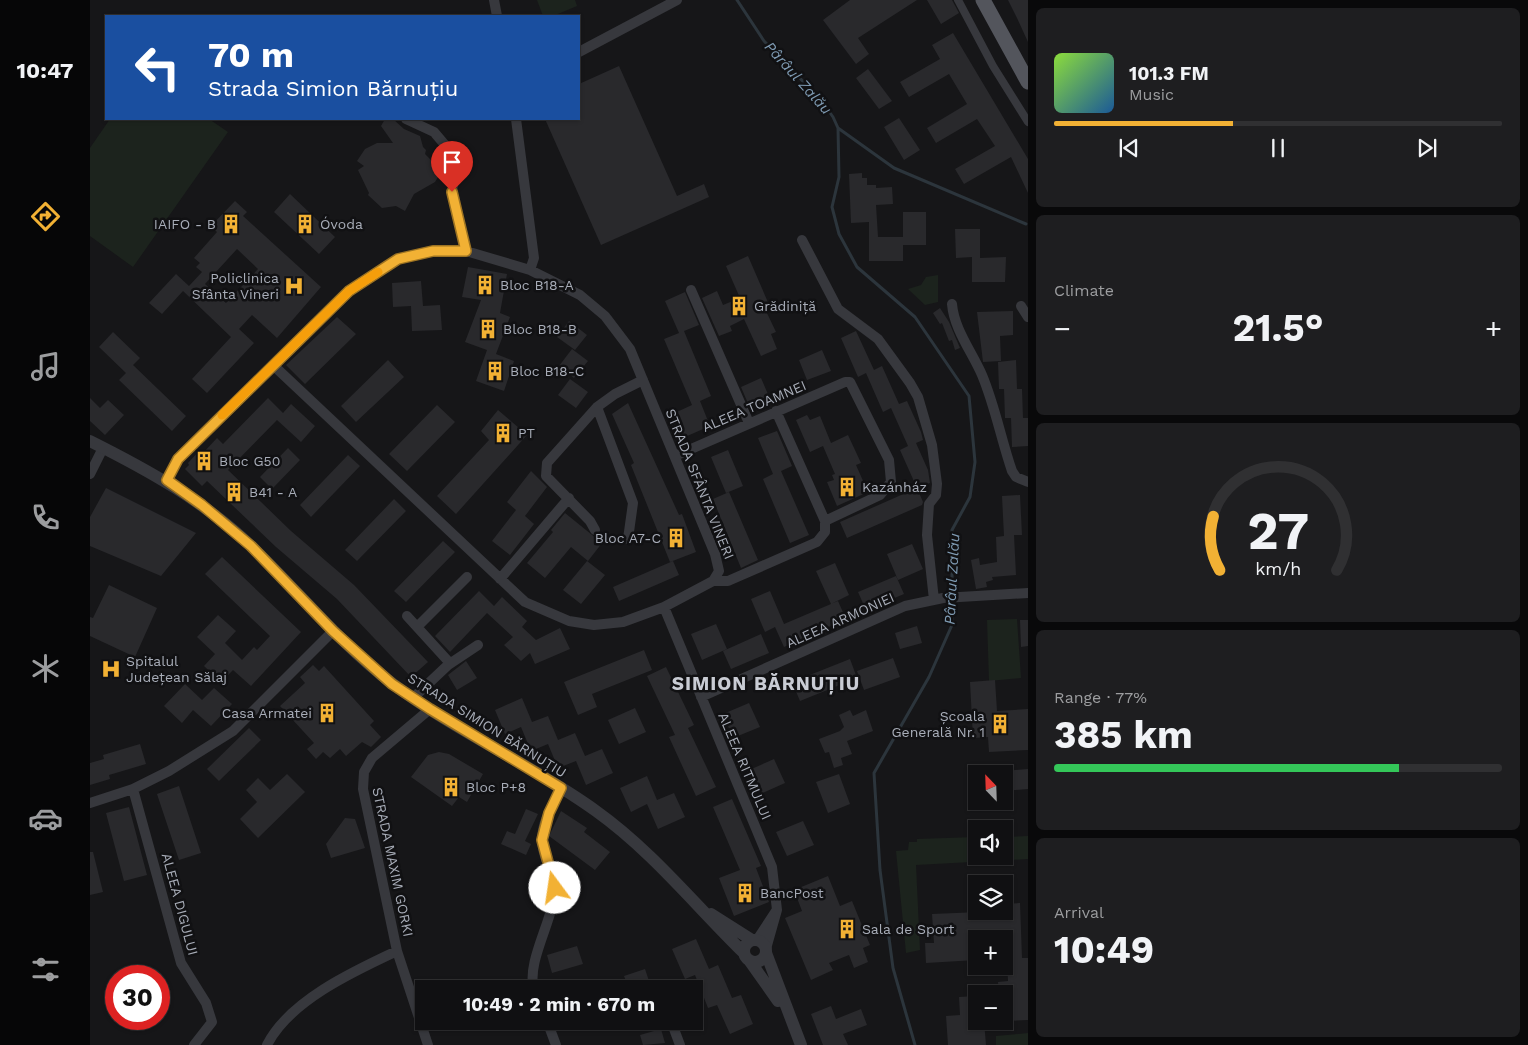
<!DOCTYPE html>
<meta charset="utf-8">
<style>
body{margin:0;font-family:"Work Sans",sans-serif;background:#1e1e20;color:#f1f3f6;height:100vh;display:flex;flex-direction:column;font-size:19px;white-space:nowrap}
*{box-sizing:border-box;margin:0}
p{font-size:16px;color:#9c9d9f}
.icon{flex:none;width:28px;height:28px;fill:none;stroke:currentColor;stroke-width:2;stroke-linecap:round;stroke-linejoin:round}
.map{position:relative;flex:1;overflow:hidden}
.drawer{display:flex;flex-direction:column;gap:8px;padding:8px;background:#09090a;width:500px}
.drawer>*{flex:none}
.guide{position:absolute;left:15px;top:15px;width:475px;height:105px;border-radius:0px;box-shadow:0 1px 4px #0004,0 0 0 1px #303032;background:#1a4fa0;color:#fff;overflow:hidden}
.needle{width:32px;rotate:337deg}
.controls{position:absolute;left:878px;top:765px;display:grid;gap:10px}
.controls a{display:grid;place-items:center;width:45px;height:45px;border-radius:0px;background:#101012;box-shadow:0 1px 4px #0004,0 0 0 1px #303032;font-size:25px}
.speed{position:absolute;left:15px;top:965px;display:flex;gap:10px;font-size:25px;font-weight:700;text-align:center}
.speed>*{display:grid;place-content:center;width:65px;height:65px;border-radius:50%;background:#101012;box-shadow:0 1px 4px #0004,0 0 0 1px #303032;line-height:1}
.speed .limit{border:8px solid #d22;background:#fff;color:#111}
.pin{position:absolute;display:grid;place-items:center;width:42px;height:42px;color:#fff;margin:-51px -21px;border-radius:50% 50% 50% 0;rotate:-45deg;box-shadow:0 0 5px #0007}
.pin .icon{rotate:45deg}
.me{position:absolute;width:55px;margin:-28px;rotate:346deg;stroke-linejoin:round;filter:drop-shadow(0 0 4px #0008)}
.turn{display:flex;align-items:center;gap:18px;height:105px;padding:0 20px;font-size:22px}
.turn .icon{width:65px;height:65px;stroke-width:2.5}
.turn b{display:block;font-size:35px;line-height:42px}
.big{font-size:38px;font-weight:700;line-height:1.1}
.drawer .card{flex:1;display:flex;flex-direction:column;justify-content:center;gap:8px;min-width:0;padding:0 18px;border-radius:8px;background:#1e1e20}
.drawer .dial{align-items:center;gap:0}
.dial svg{height:130px;overflow:visible;fill:none;stroke:#303032;stroke-width:7;stroke-linecap:round;text-anchor:middle}
.dial text{fill:#f1f3f6;stroke:none}
.song{display:flex;align-items:center;gap:15px}
.cover{width:60px;height:60px;border-radius:8px;background:linear-gradient(135deg,hsl(90 70% 55%),hsl(210 70% 35%))}
.played{height:5px;border-radius:2px;background:linear-gradient(90deg,#f2b134 40%,#303032 40%)}
.keys{display:flex;justify-content:space-around;direction:ltr}
.heat{display:flex;justify-content:space-between;align-items:center;font-size:28px;direction:ltr}
.charge{height:8px;border-radius:4px;background:linear-gradient(90deg,#34c759 77%,#303032 0)}
.trip{position:absolute;left:325px;top:980px;width:288px;height:50px;border-radius:0px;background:#101012;box-shadow:0 1px 4px #0004,0 0 0 1px #303032;font-weight:700;line-height:50px;text-align:center}
main{display:flex;flex:1;min-height:0}
.menu{display:flex;flex-direction:column;width:90px;justify-content:space-around;align-items:center;background:#060607;color:#9c9d9f}
.menu .icon{width:35px;height:35px}
.menu .selected{color:#f2b134}
.menu b{font-size:22px;color:#f1f3f6}
.map>svg:first-child{display:block}
</style>
<main>
<nav class="menu">
<b>10:47</b>
<svg class="icon selected" aria-label="directions" viewBox="0 0 24 24"><path d="M12 3l9 9-9 9-9-9zM9 14v-3h6M13 9l2 2-2 2"/></svg>
<svg class="icon" aria-label="music" viewBox="0 0 24 24"><path d="M9 18V5l10-2v13"/><circle cx="6" cy="18" r="3"/><circle cx="16" cy="16" r="3"/></svg>
<svg class="icon" aria-label="phone" viewBox="0 0 24 24"><path d="M5 4h4l2 5-3 2q2 4 5 5l2-3 5 2v4C11 20 4 13 5 4z"/></svg>
<svg class="icon" aria-label="climate" viewBox="0 0 24 24"><path d="M12 3v18M4 7l16 10M4 17L20 7"/></svg>
<svg class="icon" aria-label="car" viewBox="0 0 24 24"><path d="M5 17H2v-5l4-1 3-4h7l3 4 3 1v5h-3M9 17h6M6 11h13"/><circle cx="7" cy="17" r="2"/><circle cx="17" cy="17" r="2"/></svg>
<svg class="icon" aria-label="filters" viewBox="0 0 24 24"><path d="M4 7h16M4 17h16"/><circle cx="9" cy="7" r="2"/><circle cx="15" cy="17" r="2"/></svg>
</nav>
<div class="map">
<svg width="938" height="1045" viewBox="0 0 938 1045">
<rect width="100%" height="100%" fill="#161618"/>
<path fill="#1c231d" d="M 447,0 L 485,0 L 487,6 L 463,16 L 453,16 Z
M 20,119 L 119,119 L 138,132 L 43,267 L 0,236 L 0,148 Z
M 848,275 L 848,302 L 835,305 L 818,289 L 831,285 L 836,277 Z
M 927,619 L 931,678 L 899,681 L 897,620 Z
M 938,836 L 938,859 L 826,865 L 830,950 L 816,953 L 806,851 L 818,850 L 819,842 L 827,842 L 827,839 L 886,837 L 886,856 L 914,856 L 914,837 Z
M 938,1033 L 938,1045 L 906,1045 L 906,1036 Z"/>
<g fill="none" stroke-linecap="round" stroke-linejoin="round">
<path stroke="#2c353c" stroke-width="3" d="M 647,0 L 674,41 L 731,100 L 743,117 L 748,128 L 749,177 L 742,207 L 749,234 L 767,267 L 825,317 L 879,396 L 885,462 L 880,497 L 862,530 L 862,625 L 839,677 L 784,773 L 790,870 L 803,968 L 825,1045
M 748,128 L 804,168 L 936,224"/>
</g>
<path fill="#29292c" fill-rule="evenodd" d="M 760,0 L 827,0 L 768,38 L 779,54 L 766,64 L 733,20 Z
M 837,0 L 862,0 L 869,13 L 851,24 Z
M 918,0 L 938,0 L 938,42 L 927,18 Z
M 863,33 L 938,159 L 938,193 L 921,157 L 874,184 L 865,169 L 905,146 L 887,119 L 846,143 L 837,128 L 877,104 L 859,74 L 819,97 L 810,82 L 850,59 L 842,45 Z
M 529,66 L 587,196 L 614,184 L 619,197 L 511,245 L 455,119 L 489,119 L 489,84 Z
M 778,69 L 802,101 L 789,109 L 766,78 Z
M 809,118 L 830,150 L 814,160 L 794,127 Z
M 295,119 L 303,119 L 314,129 L 330,136 L 333,147 L 336,150 L 335,154 L 349,168 L 350,174 L 345,182 L 324,194 L 315,211 L 306,206 L 292,208 L 278,195 L 279,193 L 268,170 L 274,166 L 267,161 L 275,149 L 287,143 L 303,143 L 291,126 Z
M 772,173 L 772,178 L 777,178 L 777,185 L 786,185 L 786,188 L 802,187 L 803,204 L 786,205 L 788,237 L 813,237 L 813,212 L 836,212 L 836,245 L 813,245 L 813,261 L 779,261 L 779,222 L 761,223 L 759,174 Z
M 200,194 L 245,237 L 229,254 L 184,212 Z
M 145,201 L 157,212 L 153,216 L 231,287 L 187,338 L 162,315 L 149,329 L 164,343 L 117,393 L 102,379 L 141,337 L 93,291 L 72,314 L 59,303 L 86,274 L 99,286 L 112,272 L 106,267 L 110,263 L 104,258 L 127,232 L 121,226 ZM 147,249 L 168,269 L 136,303 L 115,284 Z
M 865,229 L 890,229 L 890,258 L 916,257 L 915,282 L 882,282 L 882,257 L 866,258 Z
M 658,256 L 680,307 L 675,309 L 686,332 L 681,334 L 687,349 L 671,356 L 654,319 L 640,326 L 642,331 L 629,336 L 612,298 L 627,291 L 633,305 L 650,298 L 636,266 Z
M 378,267 L 417,274 L 410,313 L 420,317 L 406,354 L 424,361 L 414,391 L 386,381 L 397,350 L 375,342 L 391,300 L 372,297 Z
M 331,281 L 333,306 L 350,305 L 352,330 L 322,331 L 321,306 L 303,307 L 302,283 Z
M 595,292 L 609,325 L 589,333 L 575,301 Z
M 850,308 L 859,322 L 870,348 L 865,350 L 862,340 L 859,341 L 852,323 L 850,324 L 843,313 Z
M 923,311 L 923,335 L 910,336 L 911,361 L 893,362 L 887,312 Z
M 247,317 L 266,334 L 215,384 L 196,365 Z
M 479,321 L 497,335 L 485,350 L 467,337 Z
M 594,331 L 621,396 L 610,401 L 620,426 L 588,440 L 578,416 L 602,405 L 574,339 Z
M 766,331 L 784,370 L 792,366 L 809,404 L 817,401 L 831,432 L 833,440 L 826,443 L 838,470 L 840,483 L 827,488 L 810,450 L 818,446 L 801,408 L 793,412 L 776,373 L 768,377 L 751,338 Z
M 23,332 L 50,358 L 43,365 L 96,416 L 82,431 L 29,380 L 36,373 L 9,347 Z
M 482,349 L 498,361 L 484,378 L 469,366 Z
M 732,350 L 741,371 L 717,380 L 709,360 Z
M 298,360 L 314,377 L 266,422 L 251,406 Z
M 926,360 L 927,389 L 932,389 L 933,418 L 938,418 L 938,446 L 922,447 L 921,418 L 915,418 L 914,389 L 909,389 L 908,362 Z
M 671,378 L 680,399 L 660,408 L 651,387 Z
M 480,379 L 498,392 L 486,408 L 468,395 Z
M 0,398 L 10,408 L 18,400 L 34,415 L 15,435 L 0,421 Z
M 178,398 L 193,413 L 201,404 L 225,426 L 211,442 L 187,420 L 138,470 L 201,531 L 264,585 L 338,662 L 321,677 L 247,599 L 186,547 L 117,481 L 112,486 L 95,469 L 99,465 L 98,463 L 110,450 L 113,453 L 127,438 L 133,444 Z
M 538,403 L 589,515 L 592,514 L 606,552 L 580,562 L 541,465 L 544,463 L 522,414 Z
M 347,405 L 365,422 L 317,471 L 299,454 Z
M 408,410 L 437,435 L 366,514 L 347,496 L 399,440 L 391,431 Z
M 717,415 L 720,420 L 730,416 L 741,443 L 758,435 L 771,463 L 766,465 L 778,492 L 747,506 L 737,482 L 744,480 L 742,475 L 745,474 L 733,446 L 720,452 L 706,420 Z
M 687,431 L 702,466 L 691,471 L 719,535 L 700,543 L 673,479 L 683,474 L 668,438 Z
M 198,448 L 210,460 L 182,489 L 170,477 Z
M 638,450 L 653,486 L 636,493 L 621,457 Z
M 258,455 L 270,466 L 221,517 L 210,505 Z
M 441,471 L 457,487 L 435,516 L 444,524 L 420,555 L 402,541 L 426,510 L 417,502 Z
M 16,488 L 106,533 L 71,576 L 0,546 L 0,517 Z
M 827,488 L 833,502 L 832,505 L 757,538 L 750,522 Z
M 639,492 L 668,560 L 651,568 L 623,499 Z
M 930,495 L 932,535 L 924,535 L 926,575 L 902,577 L 903,580 L 896,582 L 897,587 L 886,589 L 881,560 L 889,558 L 890,565 L 907,562 L 906,537 L 914,536 L 912,496 Z
M 304,499 L 316,511 L 267,561 L 255,550 Z
M 475,513 L 512,543 L 498,561 L 481,547 L 455,578 L 437,563 L 463,532 L 461,530 Z
M 353,541 L 365,552 L 316,602 L 304,591 Z
M 822,544 L 833,569 L 808,580 L 797,554 Z
M 132,557 L 211,632 L 161,686 L 143,670 L 131,682 L 114,666 L 125,654 L 107,637 L 128,615 L 146,631 L 135,643 L 152,660 L 164,647 L 167,650 L 180,636 L 115,574 Z
M 497,561 L 515,575 L 491,604 L 473,590 Z
M 583,561 L 589,575 L 529,601 L 523,587 Z
M 745,563 L 759,595 L 741,604 L 726,571 Z
M 806,576 L 814,594 L 776,610 L 768,592 Z
M 19,585 L 67,608 L 45,657 L 0,636 L 0,617 L 3,618 Z
M 389,591 L 404,606 L 412,597 L 437,621 L 432,627 L 446,640 L 470,628 L 480,649 L 445,664 L 440,653 L 431,661 L 414,645 L 423,637 L 397,613 L 360,652 L 345,636 Z
M 680,591 L 694,624 L 748,601 L 756,619 L 694,647 L 685,627 L 675,632 L 661,599 Z
M 930,620 L 938,620 L 938,646 L 931,647 Z
M 626,624 L 637,649 L 612,660 L 601,634 Z
M 827,626 L 832,643 L 810,649 L 805,633 Z
M 671,634 L 679,653 L 641,669 L 633,651 Z
M 554,650 L 562,670 L 502,694 L 507,707 L 488,715 L 474,682 Z
M 803,658 L 810,677 L 774,690 L 767,671 Z
M 760,659 L 767,678 L 710,701 L 702,682 Z
M 376,661 L 387,678 L 367,690 L 358,675 Z
M 223,665 L 229,671 L 234,666 L 284,721 L 280,725 L 291,737 L 281,747 L 272,742 L 256,756 L 250,749 L 240,758 L 233,752 L 226,759 L 217,749 L 224,743 L 190,706 L 215,683 L 210,677 Z
M 576,667 L 604,725 L 598,728 L 626,787 L 606,796 L 579,737 L 585,735 L 557,676 Z
M 905,680 L 907,711 L 938,709 L 938,750 L 899,752 L 898,737 L 883,738 L 880,682 Z
M 95,684 L 112,700 L 124,688 L 142,704 L 121,726 L 103,710 L 92,723 L 74,706 Z
M 432,698 L 442,722 L 458,716 L 468,740 L 485,733 L 495,756 L 512,749 L 523,773 L 496,785 L 486,761 L 468,768 L 458,744 L 441,751 L 431,727 L 415,734 L 405,710 Z
M 659,703 L 670,727 L 643,738 L 633,714 Z
M 545,708 L 556,732 L 529,744 L 518,720 Z
M 760,710 L 763,716 L 776,710 L 783,731 L 757,741 L 762,754 L 751,758 L 753,765 L 744,768 L 739,752 L 735,753 L 729,739 L 750,731 L 754,727 L 749,715 Z
M 159,728 L 171,740 L 129,781 L 117,769 Z
M 50,744 L 56,764 L 19,775 L 20,779 L 0,785 L 0,763 L 14,759 L 13,755 Z
M 349,752 L 359,754 L 393,774 L 377,802 L 369,797 L 362,806 L 321,777 L 338,755 Z
M 684,759 L 695,783 L 668,795 L 657,771 Z
M 938,769 L 938,789 L 914,791 L 914,771 Z
M 197,774 L 215,792 L 168,838 L 150,819 L 167,802 L 156,790 L 168,778 L 180,790 Z
M 749,774 L 760,804 L 738,813 L 726,782 Z
M 557,776 L 567,800 L 584,793 L 595,817 L 568,829 L 557,804 L 541,812 L 530,788 Z
M 89,786 L 111,853 L 89,860 L 67,794 Z
M 642,799 L 671,866 L 666,868 L 679,902 L 644,916 L 629,878 L 650,870 L 623,807 Z
M 39,807 L 57,875 L 34,881 L 16,813 Z
M 436,809 L 448,814 L 435,841 L 441,844 L 436,855 L 411,844 L 417,831 L 425,834 Z
M 471,811 L 497,828 L 494,832 L 520,852 L 505,870 L 459,836 Z
M 255,818 L 265,819 L 275,848 L 241,858 L 236,844 Z
M 713,821 L 724,845 L 697,856 L 686,832 Z
M 0,852 L 3,852 L 13,892 L 0,895 Z
M 738,876 L 750,906 L 762,901 L 780,945 L 773,948 L 778,962 L 764,968 L 759,955 L 739,963 L 743,970 L 721,980 L 695,918 L 712,911 L 704,890 Z
M 930,903 L 932,958 L 938,958 L 938,1020 L 914,1021 L 914,994 L 909,994 L 908,982 L 918,981 L 917,958 L 914,959 L 914,939 L 886,939 L 886,960 L 836,963 L 835,943 L 844,943 L 842,914 L 914,911 L 914,904 Z
M 606,939 L 619,969 L 628,965 L 642,998 L 651,995 L 663,1024 L 640,1034 L 627,1005 L 618,1008 L 605,975 L 595,979 L 582,949 Z
M 487,946 L 493,964 L 462,973 L 457,955 Z
M 555,969 L 561,987 L 539,989 L 534,976 Z
M 886,996 L 886,1021 L 894,1021 L 896,1045 L 858,1045 L 856,1016 L 870,1015 L 869,997 Z
M 741,1006 L 746,1019 L 771,1009 L 777,1025 L 753,1034 L 758,1045 L 733,1045 L 721,1014 Z
M 571,1029 L 575,1043 L 553,1045 L 550,1035 Z"/>
<g fill="none" stroke-linecap="round" stroke-linejoin="round">
<path stroke="#37383d" stroke-width="8" d="M 868,0 L 903,66 L 938,122"/>
<path stroke="#37383d" stroke-width="10" d="M 404,0 L 407,16
M 489,52 L 587,0
M 316,119 L 344,132 L 361,152 L 366,168 L 362,192 L 376,251
M 426,119 L 444,258 L 440,270
M 712,240 L 748,309 L 788,339 L 820,383 L 828,397 L 842,445 L 847,484 L 846,495 L 839,504 L 837,535 L 844,600
M 601,290 L 659,423
M 862,304 C 864,329 882,352 892,375 C 905,406 911,439 922,471 L 926,477 L 938,482
M 931,306 L 938,317
M 507,407 L 543,503 L 538,539
M 585,456 L 755,382 L 760,382 L 799,460 L 801,482 L 790,495 L 735,521
M 0,474 L 13,448
M 77,480 L 88,459 L 259,291 L 308,259 L 343,251 L 376,251 L 440,270 L 490,295 L 515,316 L 540,349 L 625,554 L 629,571 L 623,581 L 574,607 L 533,622 L 504,625 L 479,621 L 435,602 L 183,365
M 505,530 L 500,521 L 456,476 L 457,463 L 507,407 L 525,394 L 553,380
M 410,579 L 479,498
M 623,581 L 638,581 L 727,542 L 735,532 L 735,521 L 686,411
M 574,607 L 682,867 L 687,910 L 676,949
M 317,616 L 358,661 L 358,665 L 323,698
M 327,627 L 377,577
M 358,665 L 388,645
M 611,697 L 815,606 L 853,598 L 938,593
M 43,789 L 91,963 L 116,1003 L 122,1022 L 104,1045
M 0,803 L 43,789 L 79,771 L 143,731 L 243,631
M 667,940 L 686,911
M 444,989 C 437,966 457,930 462,906 C 470,873 452,865 452,839 C 452,821 464,803 471,788
M 457,1021 L 466,1045
M 581,1021 L 590,1045
M 177,1045 C 199,1001 264,971 307,951
M 338,1045 L 307,951 L 273,789 L 274,772 L 282,758 L 340,709"/>
<path stroke="#37383d" stroke-width="12" d="M 0,441 C 58,470 114,501 161,546 C 209,592 250,644 303,684 C 367,732 441,764 506,811 C 562,851 605,905 654,953
M 621,914 L 662,940
M654 951a11 11 0 1 1 22 0a11 11 0 1 1-22 0Z
M 676,953 L 711,1045
M 659,960 L 688,1001"/>
<path stroke="#53555c" stroke-width="15" d="M 893,0 L 938,82"/>
</g>
<g fill="none" stroke-linecap="round" stroke-linejoin="round">
<defs>
<path id="route" d="M 362,192 L 376,251 L 343,251 L 308,259 L 259,291 L 88,459 L 77,480 L 112,505 L 161,546 L 243,631 L 302,684 L 340,709 L 471,788 L 459,813 L 452,840 L 465,888"/>
</defs>
<use href="#route" stroke="#9d7322" stroke-width="12"/>
<use href="#route" stroke="#f2b134" stroke-width="9"/>
<path stroke="#f59e0b" stroke-width="9" d="M 132,415 L 259,291 L 288,272"/>
</g>
<defs>
<symbol id="building-bare" viewBox="-9 -9 18 18"><path d="M-4-6H4V6H1V3H-1V6H-4ZM-2.5-4.3h1.7v1.8h-1.7ZM.8-4.3h1.7v1.8H.8ZM-2.5-1h1.7V.8h-1.7ZM.8-1h1.7V.8H.8Z" fill="#f2b134" stroke="#111113" stroke-width="2.5" paint-order="stroke"/></symbol>
<symbol id="hospital-bare" viewBox="-9 -9 18 18"><path d="M-5-5h3v3.5h4V-5h3V5h-3V1.5h-4V5h-3Z" fill="#f2b134" stroke="#111113" stroke-width="2.5" paint-order="stroke"/></symbol>
</defs>
<g fill-rule="evenodd">
<use href="#building-bare" x="127" y="210" width="28" height="28"/>
<use href="#building-bare" x="201" y="210" width="28" height="28"/>
<use href="#building-bare" x="381" y="271" width="28" height="28"/>
<use href="#hospital-bare" x="190" y="272" width="28" height="28"/>
<use href="#building-bare" x="635" y="292" width="28" height="28"/>
<use href="#building-bare" x="384" y="315" width="28" height="28"/>
<use href="#building-bare" x="391" y="357" width="28" height="28"/>
<use href="#building-bare" x="399" y="419" width="28" height="28"/>
<use href="#building-bare" x="100" y="447" width="28" height="28"/>
<use href="#building-bare" x="743" y="473" width="28" height="28"/>
<use href="#building-bare" x="130" y="478" width="28" height="28"/>
<use href="#building-bare" x="572" y="524" width="28" height="28"/>
<use href="#hospital-bare" x="7" y="655" width="28" height="28"/>
<use href="#building-bare" x="223" y="699" width="28" height="28"/>
<use href="#building-bare" x="896" y="710" width="28" height="28"/>
<use href="#building-bare" x="347" y="773" width="28" height="28"/>
<use href="#building-bare" x="641" y="879" width="28" height="28"/>
<use href="#building-bare" x="743" y="915" width="28" height="28"/>
</g>
<g text-anchor="middle" dominant-baseline="central" stroke-width="5" stroke-linejoin="round" paint-order="stroke">
<g font-size="14" fill="#a8adb8" stroke="#111113" text-anchor="start">
<text x="126" y="224" text-anchor="end">IAIFO - B</text>
<text x="230" y="224">Óvoda</text>
<text x="189" y="278" text-anchor="end">Policlinica<tspan x="189" dy="16">Sfânta Vineri</tspan></text>
<text x="410" y="285">Bloc B18-A</text>
<text x="664" y="306">Grădiniță</text>
<text x="413" y="329">Bloc B18-B</text>
<text x="420" y="371">Bloc B18-C</text>
<text x="428" y="433">PT</text>
<text x="129" y="461">Bloc G50</text>
<text x="772" y="487">Kazánház</text>
<text x="159" y="492">B41 - A</text>
<text x="571" y="538" text-anchor="end">Bloc A7-C</text>
<text x="36" y="661">Spitalul<tspan x="36" dy="16">Județean Sălaj</tspan></text>
<text x="222" y="713" text-anchor="end">Casa Armatei</text>
<text x="895" y="716" text-anchor="end">Școala<tspan x="895" dy="16">Generală Nr. 1</tspan></text>
<text x="376" y="787">Bloc P+8</text>
<text x="670" y="893">BancPost</text>
<text x="772" y="929">Sala de Sport</text>
</g>
<g font-size="14" fill="#a8adb8" stroke="#111113">
<text transform="translate(664 406) rotate(-23)">ALEEA TOAMNEI</text>
<text transform="translate(610 484) rotate(68)">STRADA SFÂNTA VINERI</text>
<text transform="translate(750 620) rotate(-24)">ALEEA ARMONIEI</text>
<text transform="translate(397 725) rotate(32)">STRADA SIMION BĂRNUȚIU</text>
<text transform="translate(655 766) rotate(67)">ALEEA RITMULUI</text>
<text transform="translate(303 862) rotate(78)">STRADA MAXIM GORKI</text>
<text transform="translate(90 904) rotate(75)">ALEEA DIGULUI</text>
</g>
<g font-size="15" font-style="italic" fill="#7f9bb3" stroke="#111113">
<text transform="translate(708 78) rotate(48)">Pârâul Zalău</text>
<text transform="translate(862 579) rotate(-87)">Pârâul Zalău</text>
</g>
<g font-size="19" font-weight="bold" letter-spacing="1" fill="#c9ccd4" stroke="#111113">
<text x="676" y="683">SIMION BĂRNUȚIU</text>
</g>
</g>
</svg>
<div class="controls">
<a><svg class="needle" viewBox="-14 -14 28 28"><path d="M0-13l5 13h-10z" fill="#e53935"/><path d="M0 13l5-13h-10z" fill="#9c9d9f"/></svg></a>
<a><svg class="icon" aria-label="sound" viewBox="0 0 24 24"><path d="M4 9h4l5-4v14l-5-4H4zM17 9q2 3 0 6"/></svg></a>
<a><svg class="icon" aria-label="layers" viewBox="0 0 24 24"><path d="M12 4l9 5-9 5-9-5zM3 14l9 5 9-5"/></svg></a>
<a>+</a>
<a>−</a>
</div>
<div class="speed"><div class="limit">30</div></div>
<div class="pin" style="left:362px;top:192px;background:#d93025"><svg class="icon" aria-label="arrive" viewBox="0 0 24 24"><path d="M6 21V4h12l-3 4 3 4H6"/></svg></div>
<svg class="me" style="left:465px;top:888px" viewBox="-20 -20 40 40"><circle r="19" fill="#fff"/><path d="M0-13L10 11 0 6-10 11z" fill="#f2b134"/></svg>
<div class="trip">10:49 · 2 min · 670 m</div>
<div class="guide">
<div class="turn"><svg class="icon" aria-label="left" viewBox="0 0 24 24"><path d="M17 20v-9H6M10 6l-5 5 5 5"/></svg><div><b>70 m</b>Strada Simion Bărnuțiu</div></div>
</div>
</div>
<section class="drawer">
<div class="card">
<div class="song"><i class="cover"></i><div><b>101.3 FM</b><p>Music</p></div></div>
<div class="played"></div>
<div class="keys"><svg class="icon" aria-label="previous" viewBox="0 0 24 24"><path d="M18 5L8 12l10 7zM5 5v14"/></svg><svg class="icon" aria-label="pause" viewBox="0 0 24 24"><path d="M8 5v14M16 5v14"/></svg><svg class="icon" aria-label="next" viewBox="0 0 24 24"><path d="M6 5l10 7-10 7zM19 5v14"/></svg></div>
</div>
<div class="card"><p>Climate</p>
<div class="heat"><a>−</a><b class="big">21.5°</b><a>+</a></div>
</div>
<div class="card dial"><svg viewBox="0 0 100 80">
<path d="M14 69A42 42 0 1 1 86 69"/>
<path d="M14 69A42 42 0 0 1 10 36" stroke="#f2b134"/>
<text x="50" y="56" font-size="32" font-weight="700">27</text>
<text x="50" y="72" font-size="11">km/h</text>
</svg></div>
<div class="card"><p>Range · 77%</p><b class="big">385 km</b><div class="charge"></div></div>
<div class="card"><p>Arrival</p><b class="big">10:49</b></div>
</section>
</main>
